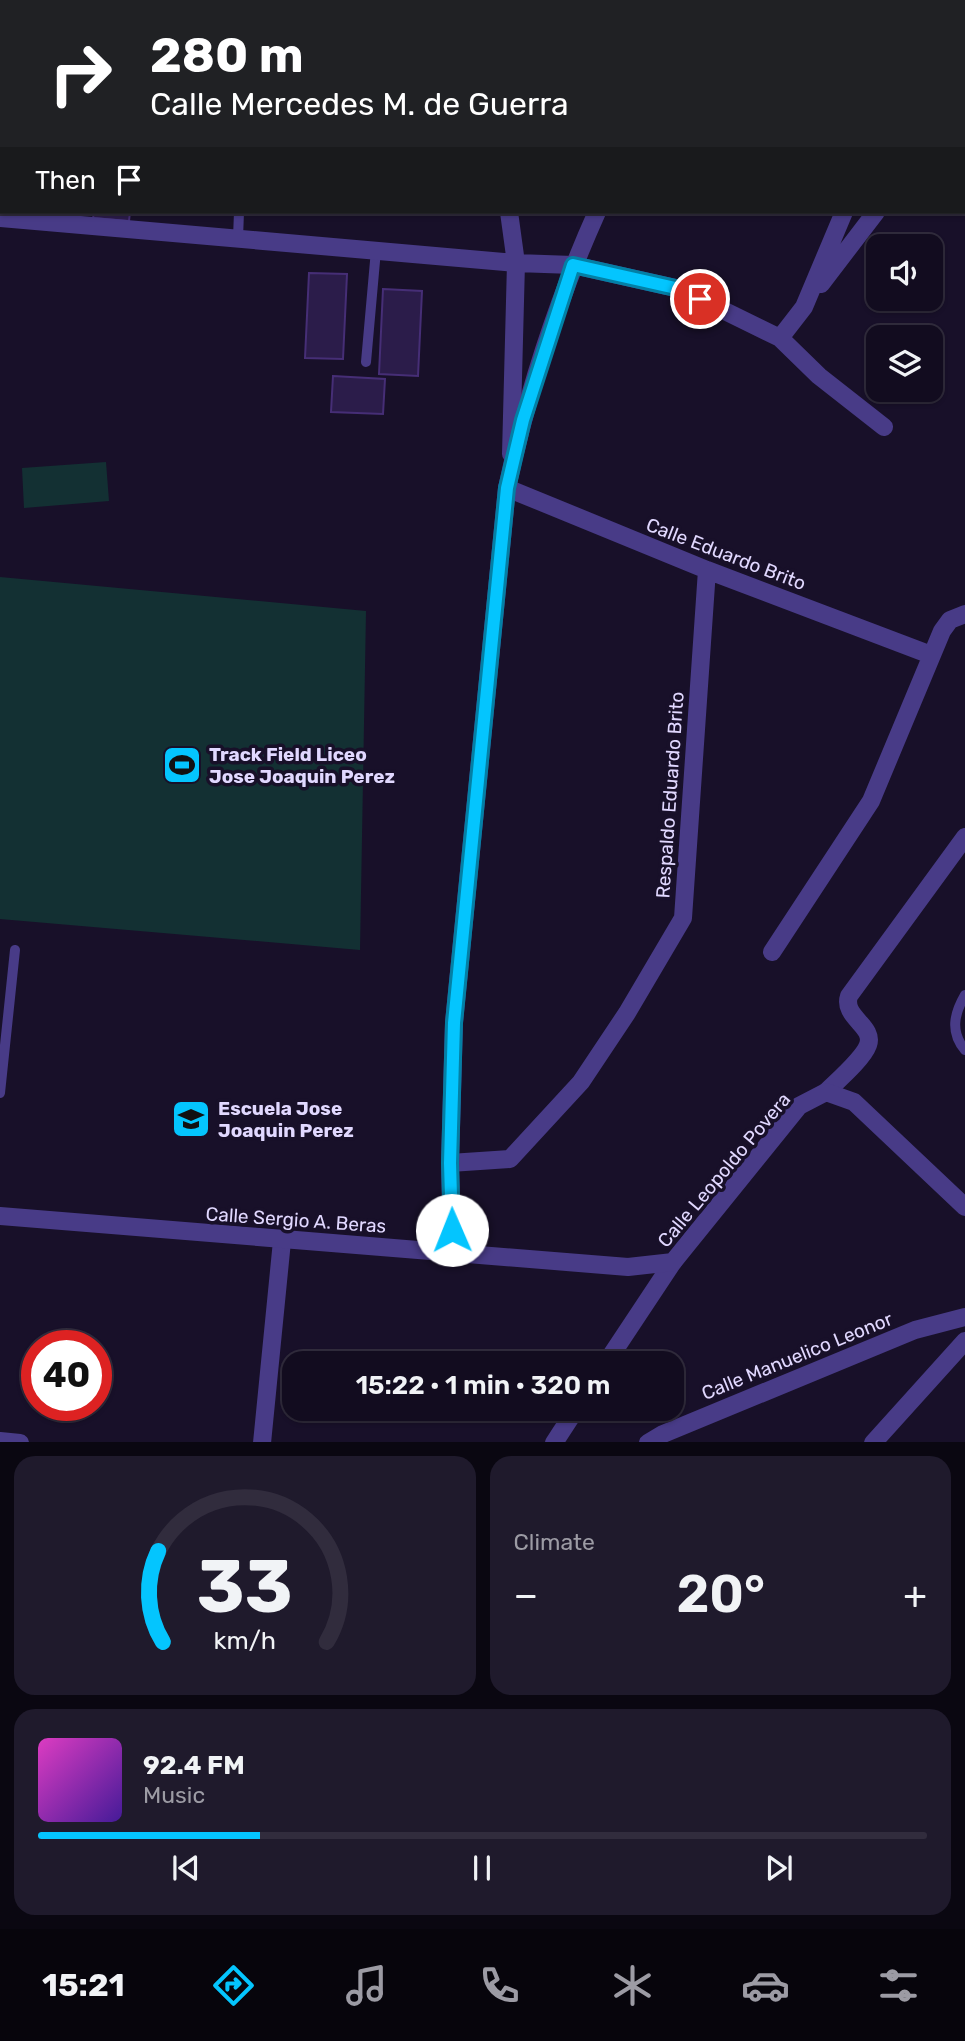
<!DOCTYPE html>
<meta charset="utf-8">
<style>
body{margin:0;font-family:Rubik,sans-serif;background:#1f1a2c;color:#f1f3f6;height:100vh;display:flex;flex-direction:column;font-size:26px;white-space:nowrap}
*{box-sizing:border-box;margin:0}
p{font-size:23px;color:#9c9ba4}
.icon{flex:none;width:38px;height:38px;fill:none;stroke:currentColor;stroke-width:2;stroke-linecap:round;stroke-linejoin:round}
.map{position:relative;height:1442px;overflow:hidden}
.details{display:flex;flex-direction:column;gap:14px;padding:14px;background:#0a0711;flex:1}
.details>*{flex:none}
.hud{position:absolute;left:0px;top:0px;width:966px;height:214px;box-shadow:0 2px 5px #0004,0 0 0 2px #312c3d;background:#202124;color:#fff;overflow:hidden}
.tools{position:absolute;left:866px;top:234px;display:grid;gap:14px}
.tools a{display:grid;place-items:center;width:77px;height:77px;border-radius:14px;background:#120c1f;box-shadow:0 2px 5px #0004,0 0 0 2px #312c3d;font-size:35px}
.speed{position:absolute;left:21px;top:1330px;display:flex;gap:14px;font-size:35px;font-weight:700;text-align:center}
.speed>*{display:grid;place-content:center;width:91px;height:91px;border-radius:50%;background:#120c1f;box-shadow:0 2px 5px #0004,0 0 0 2px #312c3d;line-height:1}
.speed .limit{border:10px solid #d22;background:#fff;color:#111}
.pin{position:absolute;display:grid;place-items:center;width:60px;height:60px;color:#fff;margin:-30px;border:4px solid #fff;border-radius:50%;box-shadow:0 2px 7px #0007}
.me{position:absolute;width:77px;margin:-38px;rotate:359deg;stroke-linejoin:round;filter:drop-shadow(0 0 5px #0008)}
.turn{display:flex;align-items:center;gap:24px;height:147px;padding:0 35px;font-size:32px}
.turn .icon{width:91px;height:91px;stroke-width:2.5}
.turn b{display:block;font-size:49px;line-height:60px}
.then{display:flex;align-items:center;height:66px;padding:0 35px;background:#0003;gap:14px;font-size:26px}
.big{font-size:52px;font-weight:600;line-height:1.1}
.details .tile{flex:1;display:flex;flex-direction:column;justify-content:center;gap:10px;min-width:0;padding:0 24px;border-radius:21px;background:#1f1a2c}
.details .dial{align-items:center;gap:0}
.dial svg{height:182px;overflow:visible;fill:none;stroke:#312c3d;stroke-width:7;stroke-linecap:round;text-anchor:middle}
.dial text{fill:#f1f3f6;stroke:none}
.song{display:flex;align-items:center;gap:21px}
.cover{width:84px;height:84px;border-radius:10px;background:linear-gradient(135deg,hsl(310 70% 55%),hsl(260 70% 35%))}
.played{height:7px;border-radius:4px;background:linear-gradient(90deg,#04c5fe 25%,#312c3d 25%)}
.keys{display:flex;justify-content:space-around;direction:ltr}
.heat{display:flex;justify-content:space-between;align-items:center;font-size:38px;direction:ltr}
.details .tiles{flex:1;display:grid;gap:14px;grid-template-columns:1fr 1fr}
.tile:last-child{grid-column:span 2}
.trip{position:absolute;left:282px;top:1351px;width:402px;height:70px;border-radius:21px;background:#120c1f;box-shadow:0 2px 5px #0004,0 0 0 2px #312c3d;font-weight:600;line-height:70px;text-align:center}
.tabs{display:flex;height:112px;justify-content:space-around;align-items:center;background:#07050c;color:#9c9ba4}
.tabs .icon{width:49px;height:49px}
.tabs .active{color:#04c5fe}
.tabs b{font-size:32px;color:#f1f3f6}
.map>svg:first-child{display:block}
</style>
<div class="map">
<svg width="965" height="1443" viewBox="0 0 965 1443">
<rect width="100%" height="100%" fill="#181029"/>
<path fill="#133033" d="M 106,462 L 109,501 L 24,508 L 22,468 Z
M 0,577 L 366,611 L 360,950 L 0,919 Z"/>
<path fill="#2b1c4a" stroke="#462e76" stroke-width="2" d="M 158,0 L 328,0 L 157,2 Z
M 94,212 L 130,212 L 129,221 L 93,218 Z
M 309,273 L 347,274 L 343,359 L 305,358 Z
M 383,289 L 422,291 L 418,376 L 379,374 Z
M 333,376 L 385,379 L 383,414 L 331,412 Z"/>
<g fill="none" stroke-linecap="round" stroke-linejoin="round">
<path stroke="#483b87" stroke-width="10" d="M 238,238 L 239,212
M 366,362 L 376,250
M 965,995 C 954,1014 950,1032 965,1050
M 0,1093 L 15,950"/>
<path stroke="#483b87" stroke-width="18" d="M 480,0 L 481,2
M 740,0 L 745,2
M 67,2 L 67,0
M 932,2 L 933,0
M 964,76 L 965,77
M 964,95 L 965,94
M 509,212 L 516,263 L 511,454
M 0,218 L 516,263 L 573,265 L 680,289 L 780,338 L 819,376 L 884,427
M 821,284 L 876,212
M 780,338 L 804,307 L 844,212
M 507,488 L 707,570 L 931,655
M 772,952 L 871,801 L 942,631 L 950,620 L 965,614
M 826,1092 C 837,1081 863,1059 868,1045 C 875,1026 842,1017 849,996 L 965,837
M 450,1163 L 510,1159 L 581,1082 L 627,1013 L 683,918 L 707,570
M 606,1363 L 673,1262
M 0,1441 L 20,1443
M 262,1443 L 282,1241
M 554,1443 L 576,1409
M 648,1443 L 663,1434 L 915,1330 L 965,1317
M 873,1443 L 965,1341"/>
<path stroke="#483b87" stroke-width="18" d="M 693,2 L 694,0
M 0,1216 L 628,1267 L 673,1262 L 799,1106 L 826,1092 L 854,1102 L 965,1207
M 452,1252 L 450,1163 L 454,1022 L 507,488 C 527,394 558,299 597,212"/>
</g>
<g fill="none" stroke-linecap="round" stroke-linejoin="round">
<defs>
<path id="route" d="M 452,1230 L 450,1163 L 454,1023 L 507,488 L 523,420 L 573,265 L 680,289 L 700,299"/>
</defs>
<use href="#route" stroke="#0380a5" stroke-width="18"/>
<use href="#route" stroke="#04c5fe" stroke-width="12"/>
</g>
<defs>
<symbol id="stadium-square" viewBox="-11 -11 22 22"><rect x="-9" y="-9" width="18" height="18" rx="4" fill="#04c5fe" stroke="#181029"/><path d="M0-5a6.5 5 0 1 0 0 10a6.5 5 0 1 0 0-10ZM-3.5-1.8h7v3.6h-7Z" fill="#111"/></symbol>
<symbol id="school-square" viewBox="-11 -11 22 22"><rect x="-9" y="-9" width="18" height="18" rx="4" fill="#04c5fe" stroke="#181029"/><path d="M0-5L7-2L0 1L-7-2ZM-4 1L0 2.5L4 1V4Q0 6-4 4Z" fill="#111"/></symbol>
</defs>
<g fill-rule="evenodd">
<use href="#stadium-square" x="160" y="743" width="44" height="44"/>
<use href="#school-square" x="169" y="1097" width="44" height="44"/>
</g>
<g text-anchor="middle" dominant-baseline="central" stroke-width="7" stroke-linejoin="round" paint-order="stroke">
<g font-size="19" fill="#e1d8ff" stroke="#181029">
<text transform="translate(726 554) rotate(21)">Calle Eduardo Brito</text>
<text transform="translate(670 795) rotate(-86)">Respaldo Eduardo Brito</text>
<text transform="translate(724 1170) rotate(-50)">Calle Leopoldo Povera</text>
<text transform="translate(296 1220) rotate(4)">Calle Sergio A. Beras</text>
<text transform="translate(797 1356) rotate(-22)">Calle Manuelico Leonor</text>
</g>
<g font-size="19" font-weight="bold" fill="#e1d8ff" stroke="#181029" text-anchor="start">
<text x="209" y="754">Track Field Liceo<tspan x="209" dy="22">Jose Joaquin Perez</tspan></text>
<text x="218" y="1108">Escuela Jose<tspan x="218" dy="22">Joaquin Perez</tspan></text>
</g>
</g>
</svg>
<div class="tools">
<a><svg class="icon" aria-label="sound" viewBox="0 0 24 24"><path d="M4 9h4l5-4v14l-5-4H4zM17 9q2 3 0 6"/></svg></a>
<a><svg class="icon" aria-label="layers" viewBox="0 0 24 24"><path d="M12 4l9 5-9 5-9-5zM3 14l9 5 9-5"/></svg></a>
</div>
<div class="speed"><div class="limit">40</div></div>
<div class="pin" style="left:700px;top:299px;background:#d93025"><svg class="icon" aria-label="arrive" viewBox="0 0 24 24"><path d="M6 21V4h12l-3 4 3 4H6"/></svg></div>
<svg class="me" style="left:452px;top:1230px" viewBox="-20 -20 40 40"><circle r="19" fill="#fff"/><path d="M0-13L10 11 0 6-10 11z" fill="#04c5fe"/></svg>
<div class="trip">15:22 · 1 min · 320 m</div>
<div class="hud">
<div class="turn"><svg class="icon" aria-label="right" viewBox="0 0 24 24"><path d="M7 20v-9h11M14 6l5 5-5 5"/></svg><div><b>280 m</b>Calle Mercedes M. de Guerra</div></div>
<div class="then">Then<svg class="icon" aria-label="arrive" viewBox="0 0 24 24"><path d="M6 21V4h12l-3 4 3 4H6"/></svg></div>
</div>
</div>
<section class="details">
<div class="tiles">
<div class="tile dial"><svg viewBox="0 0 100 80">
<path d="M14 69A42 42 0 1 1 86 69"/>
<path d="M14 69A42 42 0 0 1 12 29" stroke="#04c5fe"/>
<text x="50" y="56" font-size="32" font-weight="700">33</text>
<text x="50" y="72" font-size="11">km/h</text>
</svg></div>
<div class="tile"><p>Climate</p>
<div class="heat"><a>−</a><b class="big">20°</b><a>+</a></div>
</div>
<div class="tile">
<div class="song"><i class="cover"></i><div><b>92.4 FM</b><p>Music</p></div></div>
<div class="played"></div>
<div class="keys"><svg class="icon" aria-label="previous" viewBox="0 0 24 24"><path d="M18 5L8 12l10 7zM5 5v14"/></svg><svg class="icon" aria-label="pause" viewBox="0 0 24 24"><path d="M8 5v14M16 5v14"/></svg><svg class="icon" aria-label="next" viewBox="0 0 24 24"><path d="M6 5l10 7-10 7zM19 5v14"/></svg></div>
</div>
</div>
</section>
<nav class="tabs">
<b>15:21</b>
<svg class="icon active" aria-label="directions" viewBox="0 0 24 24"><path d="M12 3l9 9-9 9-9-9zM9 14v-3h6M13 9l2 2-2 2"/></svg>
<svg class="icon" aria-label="music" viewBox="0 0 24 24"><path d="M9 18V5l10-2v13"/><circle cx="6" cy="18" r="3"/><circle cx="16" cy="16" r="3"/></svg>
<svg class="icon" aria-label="phone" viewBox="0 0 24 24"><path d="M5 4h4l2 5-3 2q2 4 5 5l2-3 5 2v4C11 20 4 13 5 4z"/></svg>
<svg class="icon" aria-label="climate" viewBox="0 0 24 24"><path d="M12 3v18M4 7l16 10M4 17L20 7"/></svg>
<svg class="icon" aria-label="car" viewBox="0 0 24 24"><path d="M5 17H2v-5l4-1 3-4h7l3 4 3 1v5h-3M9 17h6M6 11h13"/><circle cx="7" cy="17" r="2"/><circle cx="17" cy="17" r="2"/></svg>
<svg class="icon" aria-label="filters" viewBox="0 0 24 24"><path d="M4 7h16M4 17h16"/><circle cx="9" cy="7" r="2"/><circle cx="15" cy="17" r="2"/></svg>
</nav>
